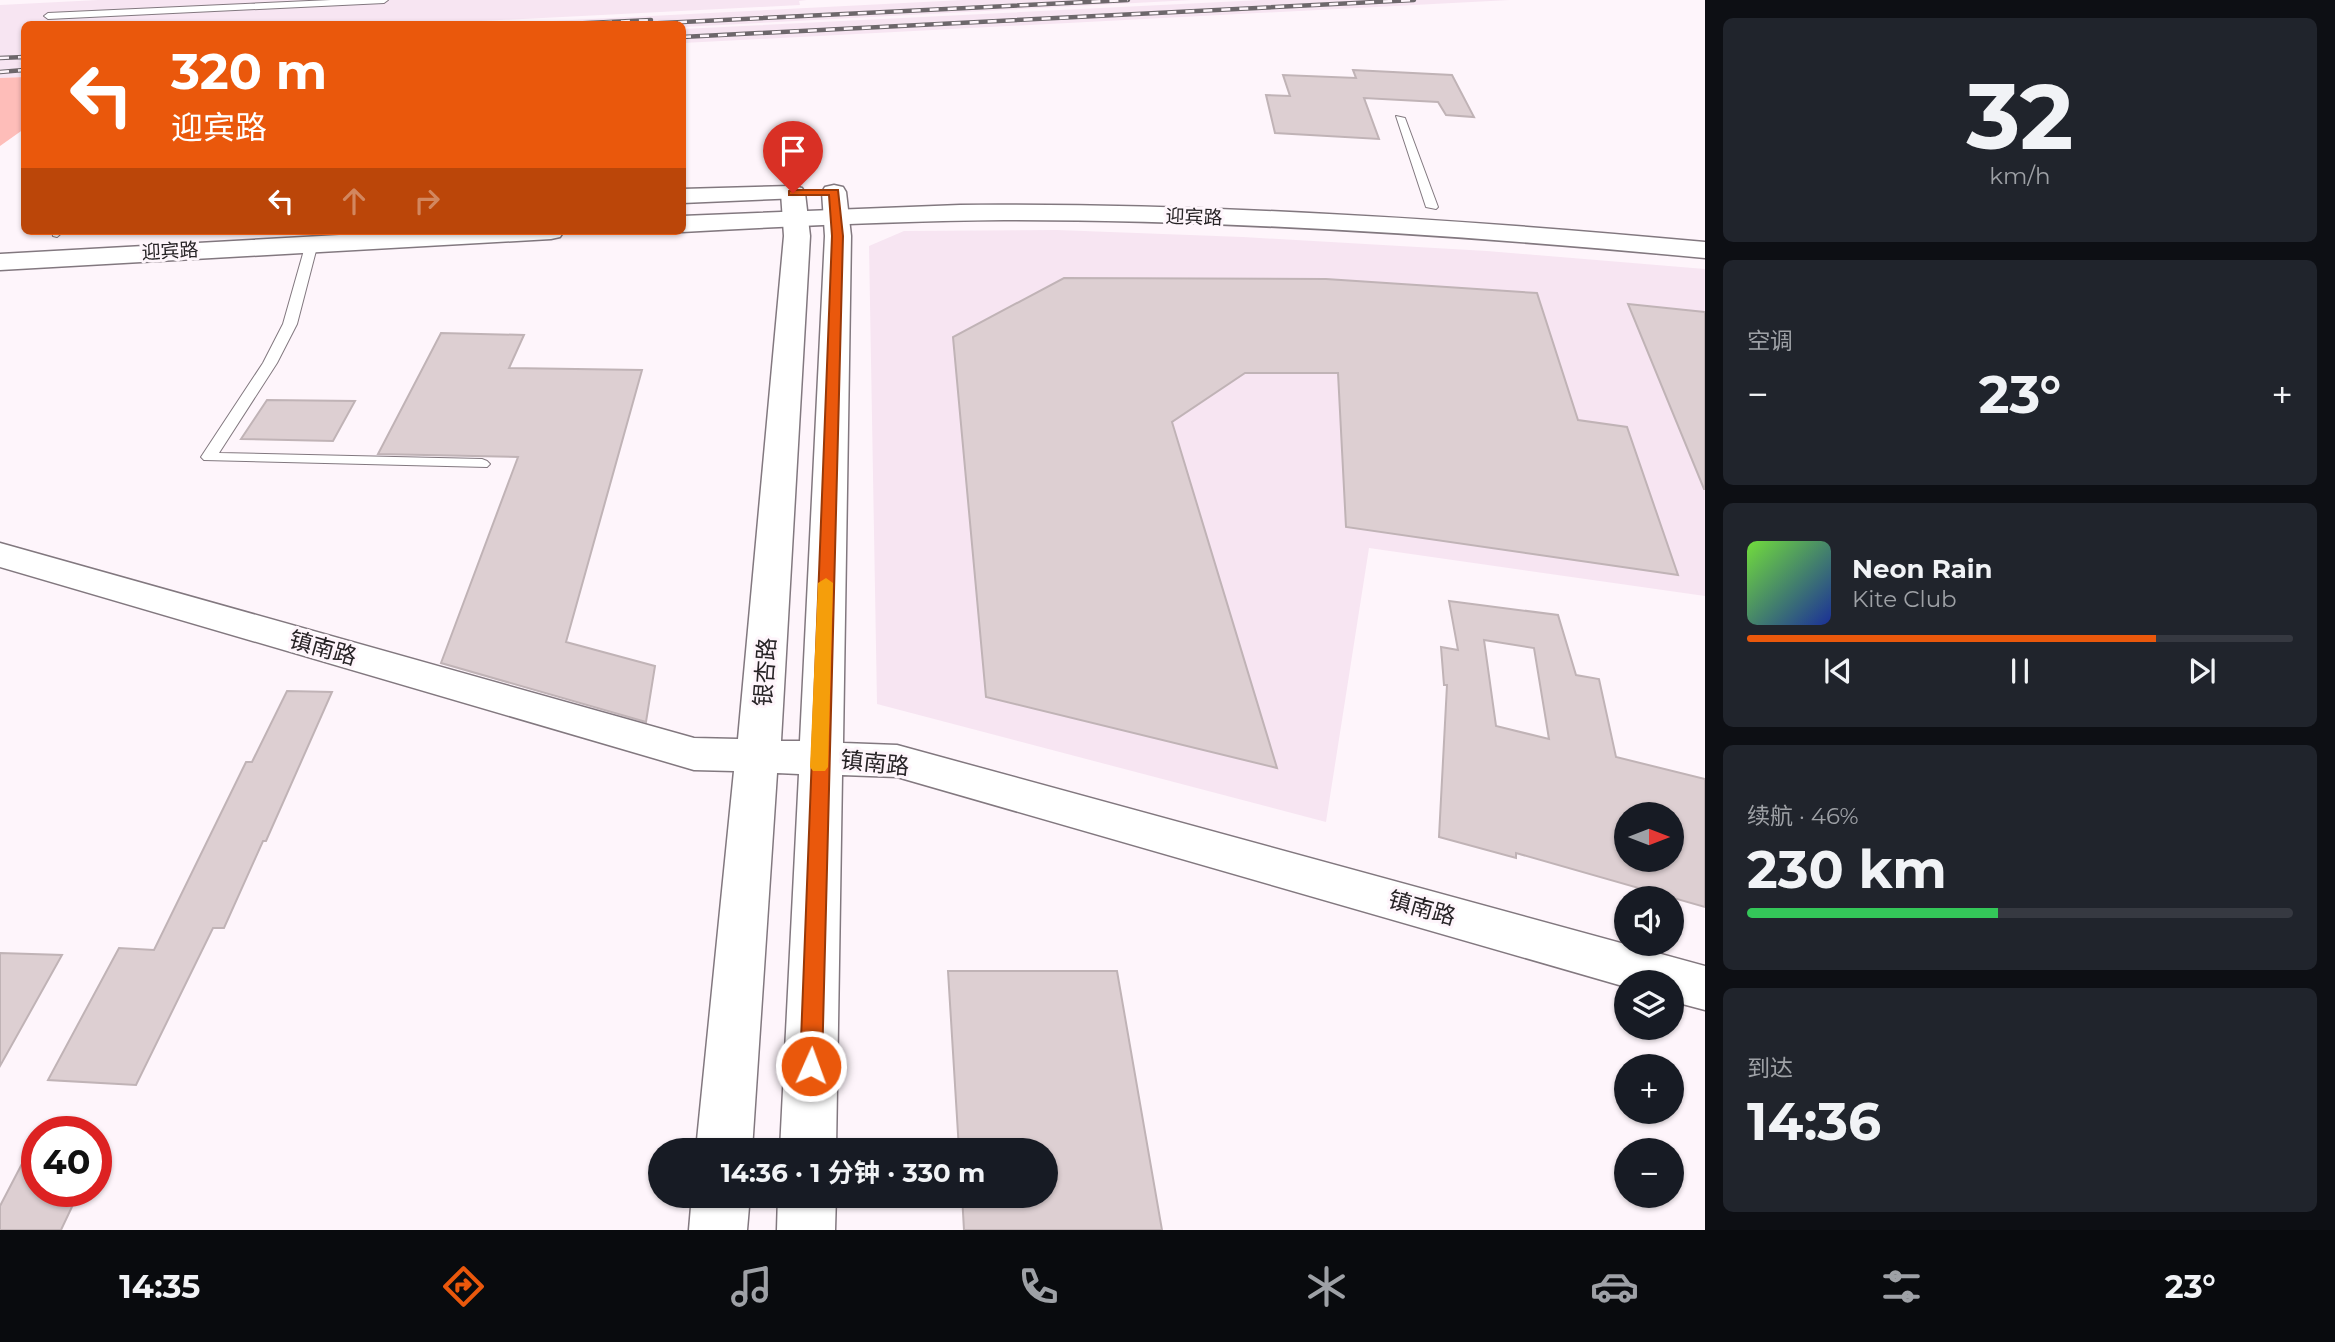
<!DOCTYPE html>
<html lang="zh">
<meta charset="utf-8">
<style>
body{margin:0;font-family:Montserrat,"Noto Sans SC",sans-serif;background:#20242c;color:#f1f3f6;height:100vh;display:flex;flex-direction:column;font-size:26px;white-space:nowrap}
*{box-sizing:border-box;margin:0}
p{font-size:23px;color:#9ea1a6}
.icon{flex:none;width:38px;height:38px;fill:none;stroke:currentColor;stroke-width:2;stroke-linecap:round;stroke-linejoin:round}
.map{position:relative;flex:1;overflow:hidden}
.details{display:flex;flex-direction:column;gap:18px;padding:18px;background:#0d0f14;width:630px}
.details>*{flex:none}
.hud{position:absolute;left:21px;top:21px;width:665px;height:214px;border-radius:10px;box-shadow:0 2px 5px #0004;background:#ea580c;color:#fff;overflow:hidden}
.needle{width:46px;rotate:90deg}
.controls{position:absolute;left:1614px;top:802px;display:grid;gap:14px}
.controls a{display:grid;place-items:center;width:70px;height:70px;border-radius:50%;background:#171b24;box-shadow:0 2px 5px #0004;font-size:35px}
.speed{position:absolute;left:21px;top:1116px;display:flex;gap:14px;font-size:35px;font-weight:700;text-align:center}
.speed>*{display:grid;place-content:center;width:91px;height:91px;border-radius:50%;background:#171b24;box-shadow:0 2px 5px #0004;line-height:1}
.speed .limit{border:10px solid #d22;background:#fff;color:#111}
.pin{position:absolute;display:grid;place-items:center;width:60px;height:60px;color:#fff;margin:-72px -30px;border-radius:50% 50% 50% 0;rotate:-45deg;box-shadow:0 0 7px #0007}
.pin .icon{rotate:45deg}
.me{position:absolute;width:77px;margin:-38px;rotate:2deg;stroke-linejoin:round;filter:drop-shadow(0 0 5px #0008)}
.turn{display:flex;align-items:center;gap:24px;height:147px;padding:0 35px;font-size:32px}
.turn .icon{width:91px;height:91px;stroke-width:2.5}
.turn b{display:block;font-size:49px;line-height:60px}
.lanes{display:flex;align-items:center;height:66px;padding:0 35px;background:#0003;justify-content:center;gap:35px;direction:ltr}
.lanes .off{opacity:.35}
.big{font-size:52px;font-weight:700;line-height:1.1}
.details .tile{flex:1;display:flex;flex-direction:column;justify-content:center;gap:10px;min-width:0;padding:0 24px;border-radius:10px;background:#20242c}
.details .dial{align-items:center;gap:0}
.dial b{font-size:91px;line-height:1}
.song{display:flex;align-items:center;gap:21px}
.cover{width:84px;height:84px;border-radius:10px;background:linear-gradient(135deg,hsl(100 70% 55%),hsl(230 70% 35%))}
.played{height:7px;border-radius:4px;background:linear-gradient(90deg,#ea580c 75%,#363941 75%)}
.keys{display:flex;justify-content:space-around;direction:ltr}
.heat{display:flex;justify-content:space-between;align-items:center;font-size:38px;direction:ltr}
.charge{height:10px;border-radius:5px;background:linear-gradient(90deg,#34c759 46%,#363941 0)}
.trip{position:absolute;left:648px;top:1138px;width:410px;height:70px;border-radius:35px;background:#171b24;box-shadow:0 2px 5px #0004;font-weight:700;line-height:70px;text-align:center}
.tabs{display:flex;height:112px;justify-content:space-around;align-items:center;background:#090b0e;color:#9ea1a6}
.tabs .icon{width:49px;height:49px}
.tabs .on{color:#ea580c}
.tabs b{font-size:32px;color:#f1f3f6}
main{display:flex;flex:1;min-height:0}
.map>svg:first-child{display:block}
</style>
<main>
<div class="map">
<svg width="1705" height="1230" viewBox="0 0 1705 1230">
<rect width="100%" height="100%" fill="#fef5fb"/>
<path fill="#f7e5f2" d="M 98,0 L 807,0 L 799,1 L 800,5 L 423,24 L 24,24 L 24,61 L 17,62 L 24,62 L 24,77 L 0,78 L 0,5 Z
M 963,0 L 1192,0 L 683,27 L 682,24 L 493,24 Z
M 1261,0 L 1510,0 L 683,43 L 683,29 Z
M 1057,230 L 1243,237 L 1487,251 L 1705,269 L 1705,596 L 1369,548 L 1326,822 L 877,704 L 869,246 L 904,231 Z"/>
<path fill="#febdb9" d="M 24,77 L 24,129 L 0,146 L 0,78 Z"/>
<path fill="#ddcfd2" stroke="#c0b3b6" stroke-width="2" fill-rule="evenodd" d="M 1353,70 L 1452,75 L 1474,117 L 1446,115 L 1438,102 L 1364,98 L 1379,139 L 1275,133 L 1266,95 L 1290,96 L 1283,75 L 1356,78 Z
M 1064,278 L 1326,279 L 1537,293 L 1578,420 L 1627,427 L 1678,575 L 1346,527 L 1338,373 L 1245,373 L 1172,422 L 1277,768 L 986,697 L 953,337 Z
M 1628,304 L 1705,312 L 1705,489 L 1704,489 Z
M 441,333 L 524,335 L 509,368 L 642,370 L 566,642 L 655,666 L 646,722 L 441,663 L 518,457 L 378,454 Z
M 267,400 L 355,401 L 333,441 L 241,439 Z
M 1449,601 L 1558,615 L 1576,675 L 1599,679 L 1616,757 L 1705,779 L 1705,907 L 1516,853 L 1516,858 L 1439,837 L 1447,685 L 1444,685 L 1441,647 L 1458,650 ZM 1484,640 L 1534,648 L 1549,739 L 1496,726 ZM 1626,814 L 1671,814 L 1671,859 L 1626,859 Z
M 287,691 L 332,692 L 266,841 L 263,841 L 224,928 L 213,928 L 136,1085 L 48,1080 L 119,948 L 154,950 L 246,762 L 252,762 Z
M 0,953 L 62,955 L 0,1066 Z
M 948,971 L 1117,971 L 1162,1230 L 964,1230 L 962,1195 L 1045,1195 L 1045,1150 L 959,1150 Z
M 37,1135 L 37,1192 L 79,1192 L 61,1230 L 0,1230 L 0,1206 Z"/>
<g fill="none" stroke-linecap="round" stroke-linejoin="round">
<defs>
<path id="service" d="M 331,0 L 388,0 L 384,3 L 48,19 L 44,16 L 48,13 Z
M 1396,116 L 1405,118 L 1438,207 L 1436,209 L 1426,207 Z
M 52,231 L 64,231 L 57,237 L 53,236 Z
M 312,239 L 318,243 L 297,324 L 277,363 L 219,453 L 482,459 L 487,461 L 490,464 L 487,467 L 204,460 L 201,457 L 263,363 L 283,324 L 306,243 Z"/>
<path id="tertiary" d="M 834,185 L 843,187 L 846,192 L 851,236 L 843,743 L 897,745 L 1705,966 L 1705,1010 L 1671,1001 L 1671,982 L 1626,982 L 1626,987 L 897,777 L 842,775 L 836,1150 L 780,1150 L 799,774 L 777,773 L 752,1150 L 696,1150 L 734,771 L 694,770 L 0,567 L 0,543 L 694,738 L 738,739 L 784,236 L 781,193 L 784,188 L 793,186 L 802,188 L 805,193 L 810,236 L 781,741 L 800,741 L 825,236 L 822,192 L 825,187 Z
M 692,1195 L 750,1195 L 747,1230 L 689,1230 Z
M 778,1195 L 836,1195 L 835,1230 L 777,1230 Z"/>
<path id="primary" d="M 791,186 L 800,188 L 803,193 L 800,198 L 682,203 L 682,189 Z
M 960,205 C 1208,203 1457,219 1705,242 L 1705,258 C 1472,236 1238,220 1004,220 C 896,221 789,226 682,232 L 679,231 L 682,231 L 682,216 Z
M 411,231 L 564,231 L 560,237 L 551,239 L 0,270 L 0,254 Z"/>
</defs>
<use href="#service" stroke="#82787f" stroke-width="2"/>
<use href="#tertiary" stroke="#82787f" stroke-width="3"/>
<use href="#primary" stroke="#82787f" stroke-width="3"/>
<use href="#service" fill="#fff" fill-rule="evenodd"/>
<use href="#tertiary" fill="#fff" fill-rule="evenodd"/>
<use href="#primary" fill="#fff" fill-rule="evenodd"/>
<defs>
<path id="rail" d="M 567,24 L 651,20
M 642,24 L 1128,0
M 682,37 L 1414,0
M 0,58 L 24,57
M 0,72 L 24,70"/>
</defs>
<use href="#rail" stroke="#6d676b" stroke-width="4.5"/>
<use href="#rail" stroke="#fef5fb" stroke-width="2.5" stroke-dasharray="9" stroke-linecap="butt"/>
</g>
<path fill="#ea580c" stroke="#983908" stroke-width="2" d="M 793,190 L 838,190 L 843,236 L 822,1066 L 818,1073 L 811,1076 L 803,1073 L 800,1066 L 832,236 L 829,195 L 789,195 L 789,191 Z"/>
<path fill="#f59e0b" d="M 826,578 L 833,583 L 828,767 L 825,771 L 813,771 L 810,767 L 818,583 Z"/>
<g text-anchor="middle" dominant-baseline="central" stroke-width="6" stroke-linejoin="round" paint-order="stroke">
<g font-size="19" fill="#272326" stroke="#fef5fb">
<text transform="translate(1194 217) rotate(2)">迎宾路</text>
<text transform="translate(170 251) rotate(-3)">迎宾路</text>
</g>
<g font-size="23" fill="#272326" stroke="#fef5fb">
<text transform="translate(323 648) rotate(16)">镇南路</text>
<text transform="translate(765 672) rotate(-86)">银杏路</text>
<text transform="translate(875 763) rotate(6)">镇南路</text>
<text transform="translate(1422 908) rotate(16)">镇南路</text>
</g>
</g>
</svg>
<div class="controls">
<a><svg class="needle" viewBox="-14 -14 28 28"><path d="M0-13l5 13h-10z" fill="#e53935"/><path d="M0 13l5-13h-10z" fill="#9ea1a6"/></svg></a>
<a><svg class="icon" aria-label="sound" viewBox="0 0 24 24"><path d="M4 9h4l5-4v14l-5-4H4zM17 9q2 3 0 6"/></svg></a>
<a><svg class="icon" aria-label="layers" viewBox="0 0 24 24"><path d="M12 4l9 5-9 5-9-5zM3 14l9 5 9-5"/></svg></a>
<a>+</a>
<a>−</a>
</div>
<div class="speed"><div class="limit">40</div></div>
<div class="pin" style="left:793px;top:193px;background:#d93025"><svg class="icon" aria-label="arrive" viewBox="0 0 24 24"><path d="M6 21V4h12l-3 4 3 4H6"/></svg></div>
<svg class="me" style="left:811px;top:1066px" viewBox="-20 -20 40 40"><circle r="17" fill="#ea580c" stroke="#fff" stroke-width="3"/><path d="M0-11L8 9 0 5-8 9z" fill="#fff"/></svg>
<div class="trip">14:36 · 1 分钟 · 330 m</div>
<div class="hud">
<div class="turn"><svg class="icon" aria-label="left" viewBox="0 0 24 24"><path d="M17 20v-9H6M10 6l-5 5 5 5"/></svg><div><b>320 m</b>迎宾路</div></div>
<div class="lanes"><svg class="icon" aria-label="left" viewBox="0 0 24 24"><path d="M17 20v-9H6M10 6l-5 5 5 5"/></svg><svg class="icon off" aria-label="ahead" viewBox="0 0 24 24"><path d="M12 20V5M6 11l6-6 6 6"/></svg><svg class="icon off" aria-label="right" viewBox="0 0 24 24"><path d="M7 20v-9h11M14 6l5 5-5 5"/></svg></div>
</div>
</div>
<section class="details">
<div class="tile dial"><b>32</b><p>km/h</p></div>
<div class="tile"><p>空调</p>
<div class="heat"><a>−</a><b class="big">23°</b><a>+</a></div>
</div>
<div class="tile">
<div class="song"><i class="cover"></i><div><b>Neon Rain</b><p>Kite Club</p></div></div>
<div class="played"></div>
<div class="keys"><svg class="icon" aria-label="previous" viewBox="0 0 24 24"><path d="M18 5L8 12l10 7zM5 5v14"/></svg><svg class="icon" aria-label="pause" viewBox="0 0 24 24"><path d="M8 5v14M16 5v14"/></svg><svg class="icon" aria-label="next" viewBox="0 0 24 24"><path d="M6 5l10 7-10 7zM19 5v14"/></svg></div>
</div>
<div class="tile"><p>续航 · 46%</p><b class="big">230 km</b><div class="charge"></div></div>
<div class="tile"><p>到达</p><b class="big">14:36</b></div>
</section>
</main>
<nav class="tabs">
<b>14:35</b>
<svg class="icon on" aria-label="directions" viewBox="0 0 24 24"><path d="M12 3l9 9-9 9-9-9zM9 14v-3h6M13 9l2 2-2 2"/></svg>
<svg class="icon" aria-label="music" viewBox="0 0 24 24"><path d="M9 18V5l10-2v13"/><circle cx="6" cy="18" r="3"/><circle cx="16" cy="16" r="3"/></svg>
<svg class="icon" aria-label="phone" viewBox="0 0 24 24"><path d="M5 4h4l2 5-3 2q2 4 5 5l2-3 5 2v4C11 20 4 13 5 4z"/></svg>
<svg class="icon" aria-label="climate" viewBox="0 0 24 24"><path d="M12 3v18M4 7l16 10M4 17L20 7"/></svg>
<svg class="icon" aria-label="car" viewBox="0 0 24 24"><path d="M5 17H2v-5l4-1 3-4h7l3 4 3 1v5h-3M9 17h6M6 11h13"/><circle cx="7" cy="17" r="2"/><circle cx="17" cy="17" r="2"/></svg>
<svg class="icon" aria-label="filters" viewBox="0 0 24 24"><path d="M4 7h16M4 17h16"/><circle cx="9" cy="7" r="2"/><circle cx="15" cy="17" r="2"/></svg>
<b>23°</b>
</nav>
